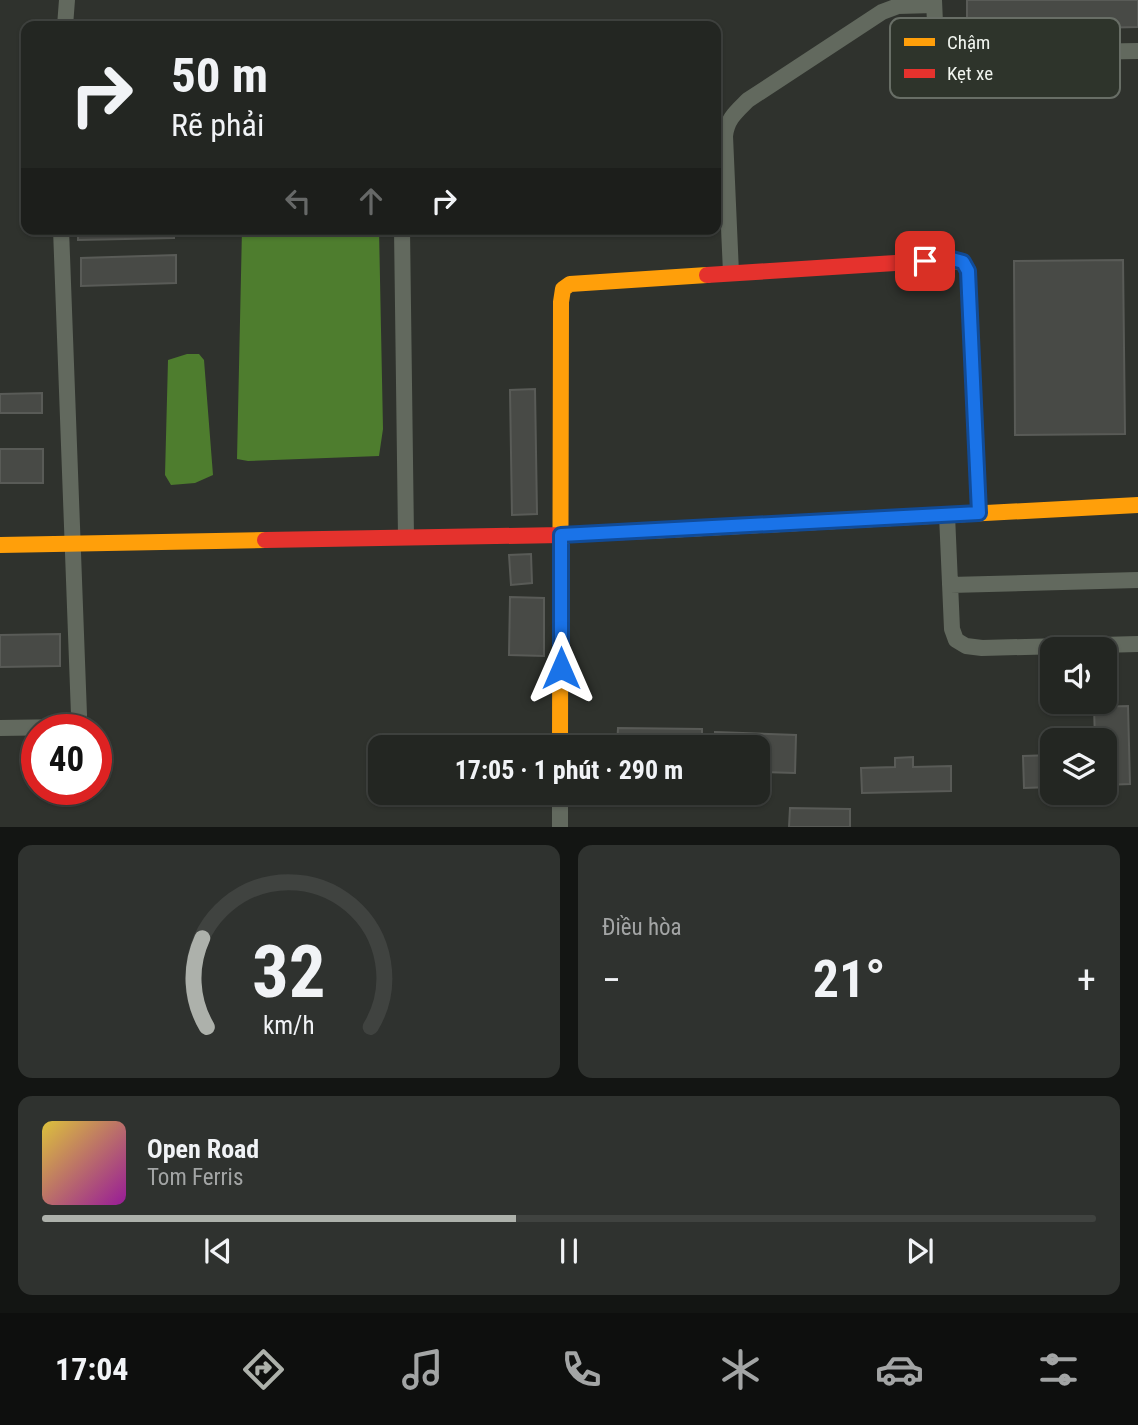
<!DOCTYPE html>
<html lang="vi">
<meta charset="utf-8">
<style>
body{margin:0;font-family:"Roboto Condensed",sans-serif;background:#2f322f;color:#f1f3f6;height:100vh;display:flex;flex-direction:column;font-size:26px;white-space:nowrap}
*{box-sizing:border-box;margin:0}
p{font-size:23px;color:#a3a5a5}
.icon{flex:none;width:38px;height:38px;fill:none;stroke:currentColor;stroke-width:2;stroke-linecap:round;stroke-linejoin:round}
.map{position:relative;height:827px;overflow:hidden}
.panel{display:flex;flex-direction:column;gap:18px;padding:18px;background:#131513;flex:1}
.panel>*{flex:none}
.hud{position:absolute;left:21px;top:21px;width:700px;height:214px;border-radius:14px;box-shadow:0 2px 5px #0004,0 0 0 2px #404340;background:#232622;color:#f1f3f6;overflow:hidden}
.tools{position:absolute;left:1040px;top:637px;display:grid;gap:14px}
.tools a{display:grid;place-items:center;width:77px;height:77px;border-radius:14px;background:#232622;box-shadow:0 2px 5px #0004,0 0 0 2px #404340;font-size:35px}
.speed{position:absolute;left:21px;top:714px;display:flex;gap:14px;font-size:35px;font-weight:700;text-align:center}
.speed>*{display:grid;place-content:center;width:91px;height:91px;border-radius:50%;background:#232622;box-shadow:0 2px 5px #0004,0 0 0 2px #404340;line-height:1}
.speed .limit{border:10px solid #d22;background:#fff;color:#111}
.pin{position:absolute;display:grid;place-items:center;width:60px;height:60px;color:#fff;margin:-30px;border-radius:14px;box-shadow:0 4px 10px #0006}
.me{position:absolute;width:77px;margin:-38px;rotate:0deg;stroke-linejoin:round;filter:drop-shadow(0 0 5px #0008)}
.turn{display:flex;align-items:center;gap:24px;height:147px;padding:0 35px;font-size:32px}
.turn .icon{width:91px;height:91px;stroke-width:2.5}
.turn b{display:block;font-size:49px;line-height:60px}
.lanes{display:flex;align-items:center;height:66px;padding:0 35px;background:#0003;justify-content:center;gap:35px;direction:ltr}
.lanes .off{opacity:.35}
.big{font-size:52px;font-weight:700;line-height:1.1}
.panel .card{flex:1;display:flex;flex-direction:column;justify-content:center;gap:10px;min-width:0;padding:0 24px;border-radius:14px;background:#2f322f}
.panel .dial{align-items:center;gap:0}
.dial svg{height:182px;overflow:visible;fill:none;stroke:#404340;stroke-width:7;stroke-linecap:round;text-anchor:middle}
.dial text{fill:#f1f3f6;stroke:none}
.song{display:flex;align-items:center;gap:21px}
.cover{width:84px;height:84px;border-radius:10px;background:linear-gradient(135deg,hsl(50 70% 55%),hsl(300 70% 35%))}
.played{height:7px;border-radius:4px;background:linear-gradient(90deg,#adb1ab 45%,#404340 45%)}
.keys{display:flex;justify-content:space-around;direction:ltr}
.heat{display:flex;justify-content:space-between;align-items:center;font-size:38px;direction:ltr}
.panel .tiles{flex:1;display:grid;gap:18px;grid-template-columns:1fr 1fr}
.card:last-child{grid-column:span 2}
.trip{position:absolute;left:368px;top:735px;width:402px;height:70px;border-radius:14px;background:#232622;box-shadow:0 2px 5px #0004,0 0 0 2px #404340;font-weight:700;line-height:70px;text-align:center}
.dock{display:flex;height:112px;justify-content:space-around;align-items:center;background:#0e0f0e;color:#a3a5a5}
.dock .icon{width:49px;height:49px}
.dock .selected{color:#adb1ab}
.dock b{font-size:32px;color:#f1f3f6}
.map>svg:first-child{display:block}
</style>
<div class="map">
<svg width="1138" height="827" viewBox="0 0 1138 827">
<rect width="100%" height="100%" fill="#2f322d"/>
<path fill="#4e7d2e" d="M 242,229 L 379,229 L 383,429 L 379,456 L 248,461 L 237,459 Z
M 187,354 L 199,354 L 204,360 L 213,475 L 195,483 L 171,485 L 165,475 L 168,360 Z"/>
<path fill="#484a46" stroke="#595b57" stroke-width="2" d="M 967,0 L 1138,0 L 1138,27 L 967,31 Z
M 78,229 L 174,229 L 174,238 L 78,240 Z
M 176,255 L 176,283 L 81,286 L 81,258 Z
M 1123,260 L 1125,434 L 1015,435 L 1014,261 Z
M 535,389 L 537,514 L 512,515 L 510,390 Z
M 42,393 L 42,413 L 0,413 L 0,394 Z
M 0,449 L 43,449 L 43,483 L 0,483 Z
M 531,554 L 532,583 L 511,585 L 509,555 Z
M 510,597 L 544,598 L 544,656 L 509,655 Z
M 60,634 L 60,666 L 0,667 L 0,635 Z
M 1128,706 L 1130,784 L 1104,785 L 1104,740 L 1095,740 L 1094,707 Z
M 618,728 L 702,729 L 702,747 L 617,747 Z
M 715,732 L 796,735 L 795,773 L 758,772 L 758,747 L 715,747 Z
M 1052,755 L 1052,787 L 1024,788 L 1023,756 Z
M 913,757 L 913,767 L 951,766 L 951,791 L 862,793 L 861,768 L 895,767 L 895,758 Z
M 790,808 L 850,809 L 850,827 L 789,827 Z"/>
<g fill="none" stroke-linecap="round" stroke-linejoin="round">
<path stroke="#62695e" stroke-width="16" d="M 934,0 L 936,46 L 945,54 L 1138,51
M 65,26 L 67,0
M 402,229 L 406,537
M 731,273 L 725,136 C 727,119 736,112 748,100 L 882,12 L 898,6 L 934,5
M 947,515 L 952,629 L 956,640 L 966,646 L 982,648 L 1138,644
M 950,585 L 1138,580
M 0,728 L 66,727 L 74,725 L 79,715 L 61,229
M 560,827 L 560,793"/>
<path stroke="#ff9f0a" stroke-width="16" d="M 942,260 L 963,262 L 968,271 L 979,513
M 647,531 L 1138,505
M 0,545 L 265,540
M 560,747 L 561,302 L 563,289 L 570,284 L 707,275"/>
<path stroke="#e5322d" stroke-width="16" d="M 707,275 L 942,260
M 265,540 L 561,535 L 647,531"/>
</g>
<g fill="none" stroke-linecap="round" stroke-linejoin="round">
<defs>
<path id="route" d="M 561,668 L 561,535 L 979,513 L 968,271 L 963,262 L 952,259 L 925,261"/>
</defs>
<use href="#route" stroke="#114b97" stroke-width="18"/>
<use href="#route" stroke="#1a73e8" stroke-width="12"/>
</g>
<rect x="890" y="18" width="230" height="80" rx="10" fill="#2e342b" stroke="#686e66" stroke-width="2"/>
<rect x="904" y="38" width="31" height="8" fill="#ff9f0a"/>
<rect x="904" y="69" width="31" height="9" fill="#e5322d"/>
<g font-size="19" fill="#f1f5ef">
<text x="947" y="49">Chậm</text>
<text x="947" y="80">Kẹt xe</text>
</g>
</svg>
<div class="tools">
<a><svg class="icon" aria-label="sound" viewBox="0 0 24 24"><path d="M4 9h4l5-4v14l-5-4H4zM17 9q2 3 0 6"/></svg></a>
<a><svg class="icon" aria-label="layers" viewBox="0 0 24 24"><path d="M12 4l9 5-9 5-9-5zM3 14l9 5 9-5"/></svg></a>
</div>
<div class="speed"><div class="limit">40</div></div>
<div class="pin" style="left:925px;top:261px;background:#d93025"><svg class="icon" aria-label="arrive" viewBox="0 0 24 24"><path d="M6 21V4h12l-3 4 3 4H6"/></svg></div>
<svg class="me" style="left:561px;top:668px" viewBox="-20 -20 40 40"><path d="M0-17L14 15 0 8-14 15z" fill="#1a73e8" stroke="#fff" stroke-width="4"/></svg>
<div class="trip">17:05 · 1 phút · 290 m</div>
<div class="hud">
<div class="turn"><svg class="icon" aria-label="right" viewBox="0 0 24 24"><path d="M7 20v-9h11M14 6l5 5-5 5"/></svg><div><b>50 m</b>Rẽ phải</div></div>
<div class="lanes"><svg class="icon off" aria-label="left" viewBox="0 0 24 24"><path d="M17 20v-9H6M10 6l-5 5 5 5"/></svg><svg class="icon off" aria-label="ahead" viewBox="0 0 24 24"><path d="M12 20V5M6 11l6-6 6 6"/></svg><svg class="icon" aria-label="right" viewBox="0 0 24 24"><path d="M7 20v-9h11M14 6l5 5-5 5"/></svg></div>
</div>
</div>
<section class="panel">
<div class="tiles">
<div class="card dial"><svg viewBox="0 0 100 80">
<path d="M14 69A42 42 0 1 1 86 69"/>
<path d="M14 69A42 42 0 0 1 12 30" stroke="#adb1ab"/>
<text x="50" y="56" font-size="32" font-weight="700">32</text>
<text x="50" y="72" font-size="11">km/h</text>
</svg></div>
<div class="card"><p>Điều hòa</p>
<div class="heat"><a>−</a><b class="big">21°</b><a>+</a></div>
</div>
<div class="card">
<div class="song"><i class="cover"></i><div><b>Open Road</b><p>Tom Ferris</p></div></div>
<div class="played"></div>
<div class="keys"><svg class="icon" aria-label="previous" viewBox="0 0 24 24"><path d="M18 5L8 12l10 7zM5 5v14"/></svg><svg class="icon" aria-label="pause" viewBox="0 0 24 24"><path d="M8 5v14M16 5v14"/></svg><svg class="icon" aria-label="next" viewBox="0 0 24 24"><path d="M6 5l10 7-10 7zM19 5v14"/></svg></div>
</div>
</div>
</section>
<nav class="dock">
<b>17:04</b>
<svg class="icon selected" aria-label="directions" viewBox="0 0 24 24"><path d="M12 3l9 9-9 9-9-9zM9 14v-3h6M13 9l2 2-2 2"/></svg>
<svg class="icon" aria-label="music" viewBox="0 0 24 24"><path d="M9 18V5l10-2v13"/><circle cx="6" cy="18" r="3"/><circle cx="16" cy="16" r="3"/></svg>
<svg class="icon" aria-label="phone" viewBox="0 0 24 24"><path d="M5 4h4l2 5-3 2q2 4 5 5l2-3 5 2v4C11 20 4 13 5 4z"/></svg>
<svg class="icon" aria-label="climate" viewBox="0 0 24 24"><path d="M12 3v18M4 7l16 10M4 17L20 7"/></svg>
<svg class="icon" aria-label="car" viewBox="0 0 24 24"><path d="M5 17H2v-5l4-1 3-4h7l3 4 3 1v5h-3M9 17h6M6 11h13"/><circle cx="7" cy="17" r="2"/><circle cx="17" cy="17" r="2"/></svg>
<svg class="icon" aria-label="filters" viewBox="0 0 24 24"><path d="M4 7h16M4 17h16"/><circle cx="9" cy="7" r="2"/><circle cx="15" cy="17" r="2"/></svg>
</nav>
